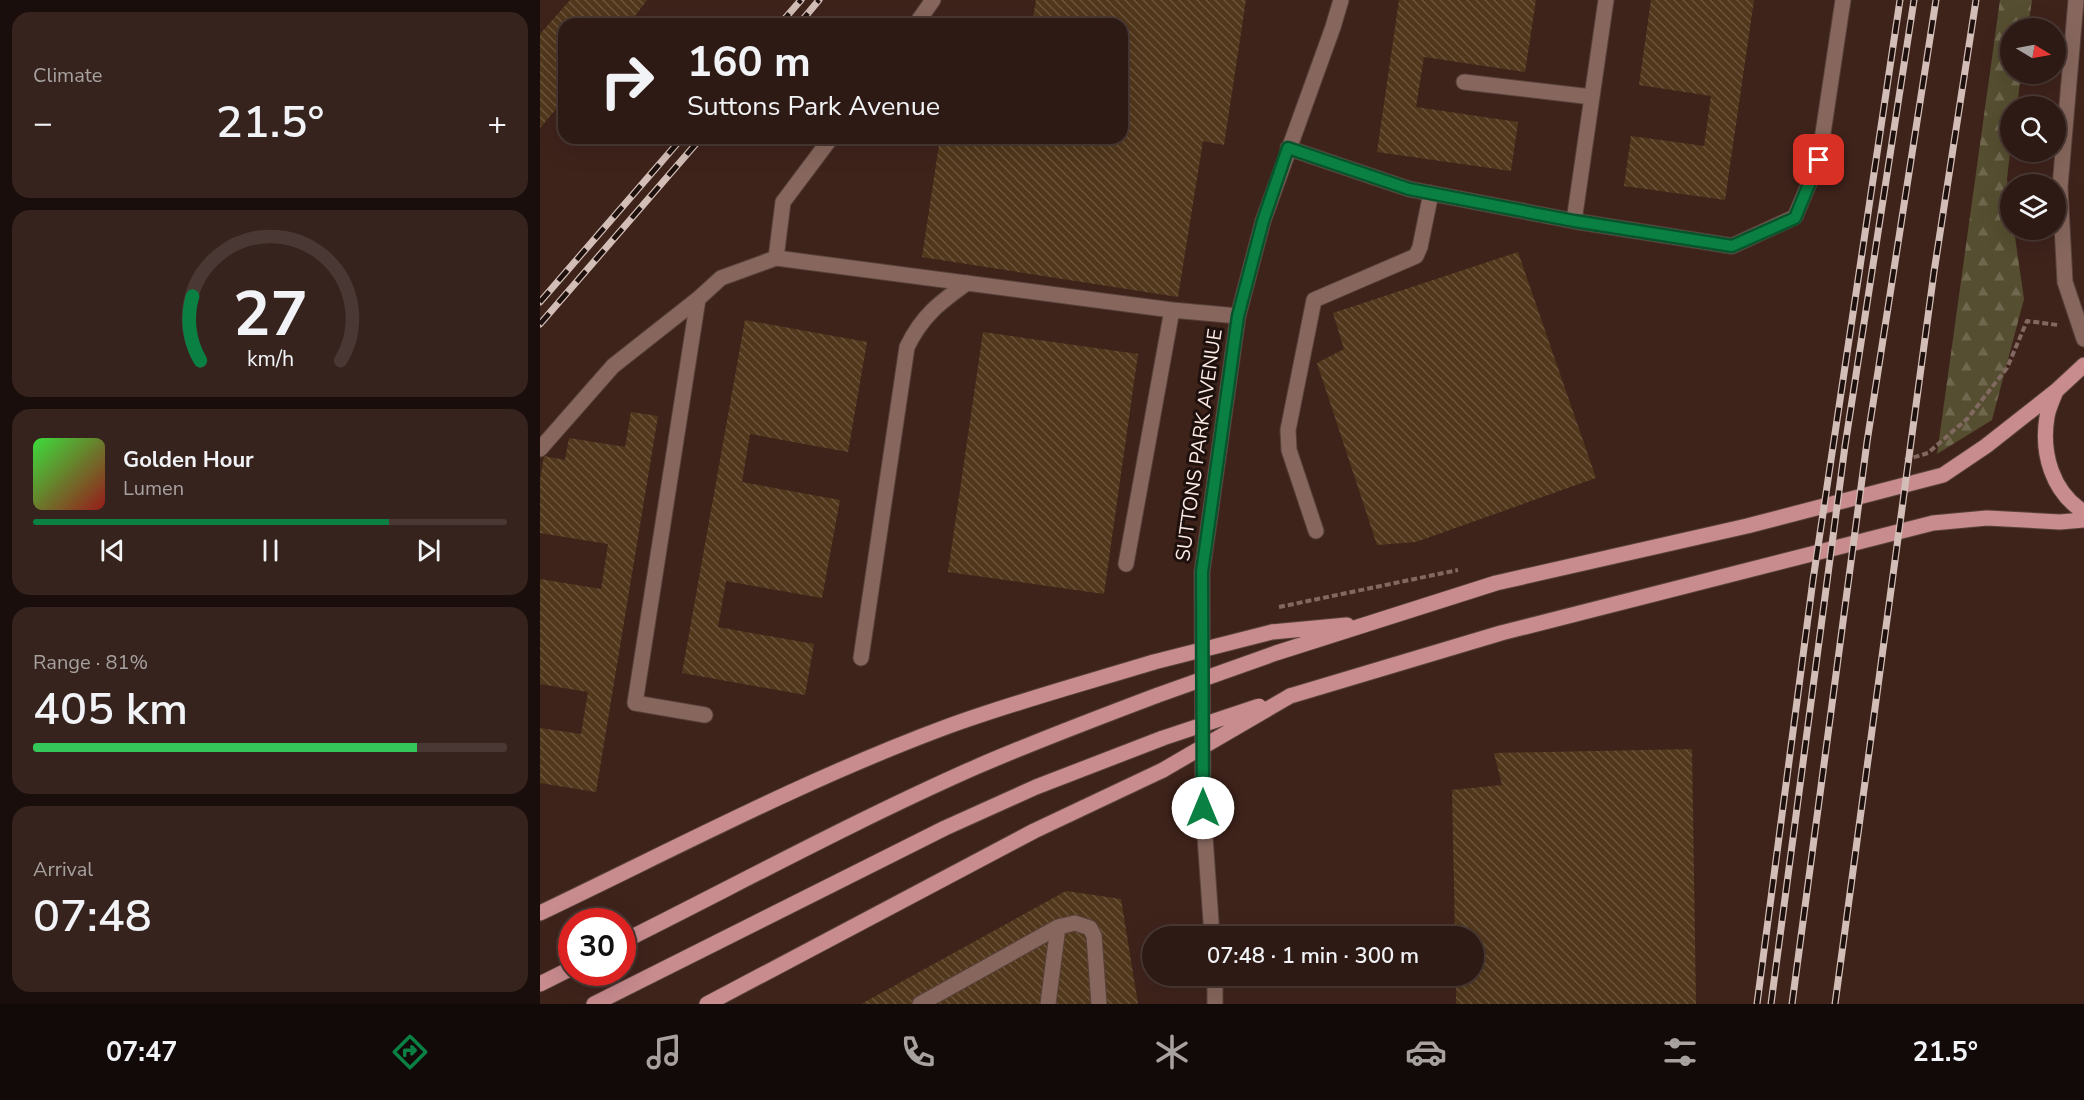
<!DOCTYPE html>
<meta charset="utf-8">
<style>
body{margin:0;font-family:"Nunito Sans",sans-serif;background:#36231d;color:#f1f3f6;height:100vh;display:flex;flex-direction:column;font-size:22px;white-space:nowrap}
*{box-sizing:border-box;margin:0}
p{font-size:20px;color:#a7a1a0}
.icon{flex:none;width:33px;height:33px;fill:none;stroke:currentColor;stroke-width:2;stroke-linecap:round;stroke-linejoin:round}
.map{position:relative;flex:1;overflow:hidden}
.sheet{display:flex;flex-direction:column;gap:12px;padding:12px;background:#190e0b;width:540px}
.sheet>*{flex:none}
.guide{position:absolute;left:18px;top:18px;width:570px;height:126px;border-radius:18px;box-shadow:0 6px 24px #0002,0 0 0 2px #493834;background:#2e1a14;color:#f1f3f6;overflow:hidden}
.needle{width:39px;rotate:100deg}
.buttons{position:absolute;left:1460px;top:18px;display:grid;gap:12px}
.buttons a{display:grid;place-items:center;width:66px;height:66px;border-radius:50%;background:#2e1a14;box-shadow:0 6px 24px #0002,0 0 0 2px #493834;font-size:30px}
.speed{position:absolute;left:18px;top:908px;display:flex;gap:12px;font-size:30px;font-weight:700;text-align:center}
.speed>*{display:grid;place-content:center;width:78px;height:78px;border-radius:50%;background:#2e1a14;box-shadow:0 6px 24px #0002,0 0 0 2px #493834;line-height:1}
.speed .limit{border:9px solid #d22;background:#fff;color:#111}
.pin{position:absolute;display:grid;place-items:center;width:51px;height:51px;color:#fff;margin:-26px;border-radius:12px;box-shadow:0 3px 9px #0006}
.me{position:absolute;width:66px;margin:-33px;rotate:0deg;stroke-linejoin:round;filter:drop-shadow(0 0 4px #0008)}
.turn{display:flex;align-items:center;gap:21px;height:126px;padding:0 30px;font-size:27px}
.turn .icon{width:78px;height:78px;stroke-width:2.5}
.turn b{display:block;font-size:42px;line-height:51px}
.big{font-size:45px;font-weight:600;line-height:1.1}
.sheet .tile{flex:1;display:flex;flex-direction:column;justify-content:center;gap:9px;min-width:0;padding:0 21px;border-radius:18px;background:#36231d}
.sheet .dial{align-items:center;gap:0}
.dial svg{height:156px;overflow:visible;fill:none;stroke:#493834;stroke-width:7;stroke-linecap:round;text-anchor:middle}
.dial text{fill:#f1f3f6;stroke:none}
.song{display:flex;align-items:center;gap:18px}
.cover{width:72px;height:72px;border-radius:9px;background:linear-gradient(135deg,hsl(120 70% 55%),hsl(0 70% 35%))}
.played{height:6px;border-radius:3px;background:linear-gradient(90deg,#0b8043 75%,#493834 75%)}
.keys{display:flex;justify-content:space-around;direction:ltr}
.heat{display:flex;justify-content:space-between;align-items:center;font-size:33px;direction:ltr}
.charge{height:9px;border-radius:4px;background:linear-gradient(90deg,#34c759 81%,#493834 0)}
.trip{position:absolute;left:602px;top:926px;width:342px;height:60px;border-radius:30px;background:#2e1a14;box-shadow:0 6px 24px #0002,0 0 0 2px #493834;font-weight:600;line-height:60px;text-align:center}
.dock{display:flex;height:96px;justify-content:space-around;align-items:center;background:#120a08;color:#a7a1a0}
.dock .icon{width:42px;height:42px}
.dock .selected{color:#0b8043}
.dock b{font-size:27px;color:#f1f3f6}
main{display:flex;flex:1;min-height:0}
.map>svg:first-child{display:block}
</style>
<main>
<section class="sheet">
<div class="tile"><p>Climate</p>
<div class="heat"><a>−</a><b class="big">21.5°</b><a>+</a></div>
</div>
<div class="tile dial"><svg viewBox="0 0 100 80">
<path d="M14 69A42 42 0 1 1 86 69"/>
<path d="M14 69A42 42 0 0 1 10 36" stroke="#0b8043"/>
<text x="50" y="56" font-size="32" font-weight="700">27</text>
<text x="50" y="72" font-size="11">km/h</text>
</svg></div>
<div class="tile">
<div class="song"><i class="cover"></i><div><b>Golden Hour</b><p>Lumen</p></div></div>
<div class="played"></div>
<div class="keys"><svg class="icon" aria-label="previous" viewBox="0 0 24 24"><path d="M18 5L8 12l10 7zM5 5v14"/></svg><svg class="icon" aria-label="pause" viewBox="0 0 24 24"><path d="M8 5v14M16 5v14"/></svg><svg class="icon" aria-label="next" viewBox="0 0 24 24"><path d="M6 5l10 7-10 7zM19 5v14"/></svg></div>
</div>
<div class="tile"><p>Range · 81%</p><b class="big">405 km</b><div class="charge"></div></div>
<div class="tile"><p>Arrival</p><b class="big">07:48</b></div>
</section>
<div class="map">
<svg width="1544" height="1004" viewBox="0 0 1544 1004">
<defs>
<pattern id="forest-firs" width="22" height="20" patternUnits="userSpaceOnUse" patternTransform="scale(1.5)"><rect width="22" height="20" fill="#564e30"/><path d="M5 1l3.5 6h-7zM16 11l3.5 6h-7z" fill="#6f684e"/></pattern>
<pattern id="building-back-hatch" width="6" height="6" patternUnits="userSpaceOnUse" patternTransform="scale(1.5)"><rect width="6" height="6" fill="#51371b"/><path d="M-1 5l2 2M0 0l6 6M5-1l2 2" fill="none" stroke="#6b543c"/></pattern>
</defs>
<rect width="100%" height="100%" fill="#3e231b"/>
<path fill="url(#forest-firs)" d="M 1460,0 L 1492,0 L 1488,28 L 1470,28 L 1470,74 L 1481,74 L 1477,106 L 1470,106 L 1470,152 L 1467,179 L 1470,204 L 1470,230 L 1474,230 L 1484,299 L 1452,420 L 1397,454 Z"/>
<path fill="url(#building-back-hatch)" d="M 30,0 L 107,0 L 89,24 L 24,24 L 24,100 L 0,128 L 0,34 Z
M 496,0 L 706,0 L 684,145 L 663,141 L 638,297 L 382,257 L 400,138 L 582,138 L 582,24 L 492,24 Z
M 859,0 L 996,0 L 985,72 L 884,57 L 876,107 L 978,122 L 971,171 L 837,152 Z
M 1111,0 L 1214,0 L 1185,200 L 1084,186 L 1091,136 L 1164,146 L 1171,96 L 1099,85 Z
M 978,252 L 1056,478 L 876,542 L 837,545 L 777,363 L 804,349 L 793,313 Z
M 205,320 L 327,342 L 308,452 L 210,434 L 202,482 L 300,500 L 282,598 L 186,581 L 178,627 L 274,644 L 265,695 L 142,673 Z
M 443,332 L 598,354 L 564,594 L 408,572 Z
M 91,412 L 118,416 L 56,792 L 0,783 L 0,728 L 41,734 L 48,692 L 0,684 L 0,579 L 61,589 L 68,544 L 0,533 L 0,480 L 4,456 L 25,460 L 29,438 L 85,447 Z
M 1152,749 L 1156,1004 L 916,1004 L 916,975 L 933,975 L 933,936 L 915,936 L 912,790 L 962,785 L 954,753 Z
M 526,891 L 581,899 L 598,1004 L 321,1004 Z"/>
<g fill="none" stroke-linecap="round" stroke-linejoin="round">
<defs>
<path id="minor" d="M 1536,0 L 1520,187 L 1525,282 L 1544,339
M 376,24 L 393,0
M 924,82 L 1052,97
M 748,148 L 869,189 L 1034,221 L 1192,246 L 1255,217 L 1279,160 L 1303,0
M 1034,221 L 1066,0
M 236,258 L 632,310
M 158,299 L 95,703 L 165,715
M 0,449 L 73,366 L 158,299 L 181,278 L 236,258 L 243,202 L 291,138
M 776,531 L 749,450 L 748,430 L 774,300 L 876,256 L 880,247 L 891,193
M 586,564 L 632,310 L 698,316
M 321,658 L 367,347 C 382,316 399,303 427,283
M 672,936 L 663,808 L 662,572 L 698,316 L 723,221 L 793,27 L 801,0
M 675,975 L 675,1004
M 380,1004 L 518,927 L 535,923 L 550,928 L 554,936 L 559,1004
M 508,1004 L 518,927"/>
<path id="major" d="M 1516,391 C 1513,399 1508,409 1507,417 C 1501,453 1512,492 1544,512
M 732,632 L 807,625
M 736,653 L 956,583 L 1207,526 L 1403,475 L 1446,446 L 1516,391 L 1544,365
M 750,696 L 961,633 L 1393,523 L 1447,518 L 1520,522 L 1544,520
M 0,913 C 134,849 266,779 406,727 C 474,702 545,683 614,662
M 82,942 C 200,883 316,820 436,767 C 496,741 557,718 618,695
M 0,984 L 32,968
M 54,1004 L 405,828 L 496,787 L 623,738
M 167,1004 L 494,831 L 623,770"/>
</defs>
<use href="#minor" stroke="#58423b" stroke-width="17"/>
<use href="#major" stroke="#58423b" stroke-width="17"/>
<path stroke="#816962" stroke-width="4" stroke-dasharray="6 3" stroke-linecap="butt" d="M 1365,460 L 1388,453 L 1428,418 L 1467,368 L 1487,321 L 1518,325
M 739,607 L 918,570"/>
<use href="#minor" stroke="#87675d" stroke-width="15"/>
<use href="#major" stroke="#c88b8e" stroke-width="15"/>
<defs>
<path id="rail" d="M 240,24 L 261,0
M 259,24 L 279,0
M 0,302 L 142,138
M 0,324 L 161,138
M 1217,1004 L 1273,580 L 1360,0
M 1231,1004 L 1305,446 L 1374,0
M 1252,1004 L 1327,442 L 1396,0
M 1295,1004 L 1394,272 L 1436,0"/>
</defs>
<use href="#rail" stroke="#d3beb7" stroke-width="7"/>
<use href="#rail" stroke="#1d100d" stroke-width="4.5" stroke-dasharray="14" stroke-linecap="butt"/>
<defs>
<path id="major-bridge" d="M 614,662 L 732,632
M 618,695 L 736,653
M 623,738 L 719,706
M 623,770 L 750,696"/>
</defs>
<use href="#major-bridge" stroke="#58423b" stroke-width="17" stroke-linecap="butt"/>
<use href="#major-bridge" stroke="#c88b8e" stroke-width="15"/>
</g>
<g fill="none" stroke-linecap="round" stroke-linejoin="round">
<defs>
<path id="route" d="M 663,808 L 662,572 L 698,316 L 723,221 L 748,148 L 869,189 L 1034,221 L 1192,246 L 1255,218 L 1279,160"/>
</defs>
<use href="#route" stroke="#07532c" stroke-width="15"/>
<use href="#route" stroke="#0b8043" stroke-width="10"/>
</g>
<g text-anchor="middle" dominant-baseline="central" stroke-width="6" stroke-linejoin="round" paint-order="stroke">
<g font-size="20" fill="#feebe5" stroke="#1d100d">
<text transform="translate(659 445) rotate(-82)">SUTTONS PARK AVENUE</text>
</g>
</g>
</svg>
<div class="buttons">
<a><svg class="needle" viewBox="-14 -14 28 28"><path d="M0-13l5 13h-10z" fill="#e53935"/><path d="M0 13l5-13h-10z" fill="#a7a1a0"/></svg></a>
<a><svg class="icon" aria-label="search" viewBox="0 0 24 24"><circle cx="10" cy="10" r="6"/><path d="M15 15l6 6"/></svg></a>
<a><svg class="icon" aria-label="layers" viewBox="0 0 24 24"><path d="M12 4l9 5-9 5-9-5zM3 14l9 5 9-5"/></svg></a>
</div>
<div class="speed"><div class="limit">30</div></div>
<div class="pin" style="left:1279px;top:160px;background:#d93025"><svg class="icon" aria-label="arrive" viewBox="0 0 24 24"><path d="M6 21V4h12l-3 4 3 4H6"/></svg></div>
<svg class="me" style="left:663px;top:808px" viewBox="-20 -20 40 40"><circle r="19" fill="#fff"/><path d="M0-13L10 11 0 6-10 11z" fill="#0b8043"/></svg>
<div class="trip">07:48 · 1 min · 300 m</div>
<div class="guide">
<div class="turn"><svg class="icon" aria-label="right" viewBox="0 0 24 24"><path d="M7 20v-9h11M14 6l5 5-5 5"/></svg><div><b>160 m</b>Suttons Park Avenue</div></div>
</div>
</div>
</main>
<nav class="dock">
<b>07:47</b>
<svg class="icon selected" aria-label="directions" viewBox="0 0 24 24"><path d="M12 3l9 9-9 9-9-9zM9 14v-3h6M13 9l2 2-2 2"/></svg>
<svg class="icon" aria-label="music" viewBox="0 0 24 24"><path d="M9 18V5l10-2v13"/><circle cx="6" cy="18" r="3"/><circle cx="16" cy="16" r="3"/></svg>
<svg class="icon" aria-label="phone" viewBox="0 0 24 24"><path d="M5 4h4l2 5-3 2q2 4 5 5l2-3 5 2v4C11 20 4 13 5 4z"/></svg>
<svg class="icon" aria-label="climate" viewBox="0 0 24 24"><path d="M12 3v18M4 7l16 10M4 17L20 7"/></svg>
<svg class="icon" aria-label="car" viewBox="0 0 24 24"><path d="M5 17H2v-5l4-1 3-4h7l3 4 3 1v5h-3M9 17h6M6 11h13"/><circle cx="7" cy="17" r="2"/><circle cx="17" cy="17" r="2"/></svg>
<svg class="icon" aria-label="filters" viewBox="0 0 24 24"><path d="M4 7h16M4 17h16"/><circle cx="9" cy="7" r="2"/><circle cx="15" cy="17" r="2"/></svg>
<b>21.5°</b>
</nav>
